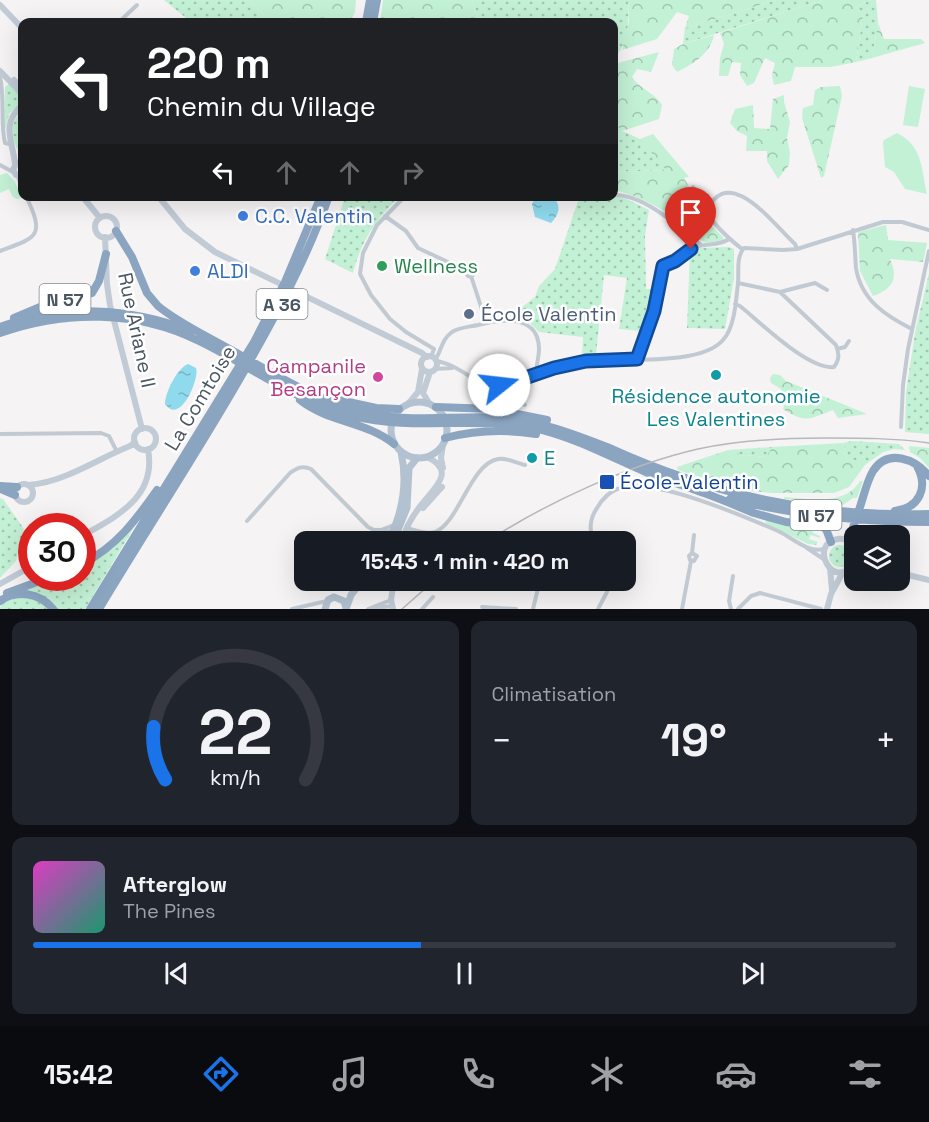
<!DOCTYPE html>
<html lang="fr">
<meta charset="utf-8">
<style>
body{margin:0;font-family:"Space Grotesk",sans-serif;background:#20242c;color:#f1f3f6;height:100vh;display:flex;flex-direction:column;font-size:22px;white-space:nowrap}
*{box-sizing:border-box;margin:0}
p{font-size:20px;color:#9ea1a6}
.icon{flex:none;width:33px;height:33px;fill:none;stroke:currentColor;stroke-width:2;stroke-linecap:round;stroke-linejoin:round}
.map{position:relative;height:609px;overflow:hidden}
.side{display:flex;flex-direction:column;gap:12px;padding:12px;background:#0d0f14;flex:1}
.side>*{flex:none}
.banner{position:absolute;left:18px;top:18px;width:600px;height:183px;border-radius:12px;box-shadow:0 6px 24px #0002;background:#202124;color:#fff;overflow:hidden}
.tools{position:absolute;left:844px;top:525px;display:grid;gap:12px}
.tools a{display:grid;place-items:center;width:66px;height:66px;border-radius:12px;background:#171b24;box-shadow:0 6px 24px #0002;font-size:30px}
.speed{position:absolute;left:18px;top:513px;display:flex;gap:12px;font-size:30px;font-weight:700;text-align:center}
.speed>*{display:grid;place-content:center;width:78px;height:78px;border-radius:50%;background:#171b24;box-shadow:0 6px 24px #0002;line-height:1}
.speed .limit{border:9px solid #d22;background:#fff;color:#111}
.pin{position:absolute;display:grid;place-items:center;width:51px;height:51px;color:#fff;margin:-62px -26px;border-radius:50% 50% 50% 0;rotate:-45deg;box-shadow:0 0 6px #0007}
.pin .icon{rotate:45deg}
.me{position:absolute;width:66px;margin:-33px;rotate:74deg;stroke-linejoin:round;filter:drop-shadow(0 0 4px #0008)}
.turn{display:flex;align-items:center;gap:21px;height:126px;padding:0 30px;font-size:27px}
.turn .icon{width:78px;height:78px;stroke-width:2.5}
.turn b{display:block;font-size:42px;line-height:51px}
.lanes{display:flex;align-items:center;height:57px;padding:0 30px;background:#0003;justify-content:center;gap:30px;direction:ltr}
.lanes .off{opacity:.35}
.big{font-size:45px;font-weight:800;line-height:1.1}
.side .widget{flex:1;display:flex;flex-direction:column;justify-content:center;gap:9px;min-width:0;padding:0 21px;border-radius:12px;background:#20242c}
.side .dial{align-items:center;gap:0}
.dial svg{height:156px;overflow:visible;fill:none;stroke:#363941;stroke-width:7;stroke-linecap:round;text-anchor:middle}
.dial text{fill:#f1f3f6;stroke:none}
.song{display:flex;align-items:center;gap:18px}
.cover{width:72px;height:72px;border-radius:9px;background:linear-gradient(135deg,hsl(310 70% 55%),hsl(160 70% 35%))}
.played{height:6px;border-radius:3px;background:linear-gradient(90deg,#1a73e8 45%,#363941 45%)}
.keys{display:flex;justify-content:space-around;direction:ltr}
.heat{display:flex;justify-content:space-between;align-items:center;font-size:33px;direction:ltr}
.side .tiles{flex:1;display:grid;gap:12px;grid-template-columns:1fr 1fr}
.widget:last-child{grid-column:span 2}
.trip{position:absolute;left:294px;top:531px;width:342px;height:60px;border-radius:12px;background:#171b24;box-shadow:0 6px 24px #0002;font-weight:800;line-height:60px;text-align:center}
.tabs{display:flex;height:96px;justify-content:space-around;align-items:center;background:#090b0e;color:#9ea1a6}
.tabs .icon{width:42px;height:42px}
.tabs .selected{color:#1a73e8}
.tabs b{font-size:27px;color:#f1f3f6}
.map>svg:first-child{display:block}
</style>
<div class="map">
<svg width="929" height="609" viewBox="0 0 929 609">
<defs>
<pattern id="grass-dots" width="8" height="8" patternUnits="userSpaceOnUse" patternTransform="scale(1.5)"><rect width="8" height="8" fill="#c3f1d5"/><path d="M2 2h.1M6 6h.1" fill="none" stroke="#a0c6b0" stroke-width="1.8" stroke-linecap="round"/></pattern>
<pattern id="forest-crowns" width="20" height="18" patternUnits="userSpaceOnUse" patternTransform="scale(1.5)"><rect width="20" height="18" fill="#c3f1d5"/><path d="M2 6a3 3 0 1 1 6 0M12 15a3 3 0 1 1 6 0" fill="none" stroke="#a0c6b0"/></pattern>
<pattern id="water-ripples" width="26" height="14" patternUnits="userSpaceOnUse" patternTransform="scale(1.5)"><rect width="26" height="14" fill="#90daee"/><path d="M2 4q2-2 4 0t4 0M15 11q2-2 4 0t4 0" fill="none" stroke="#78b4c4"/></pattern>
</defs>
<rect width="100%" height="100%" fill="#f5f3f3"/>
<path fill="url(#grass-dots)" d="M 164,0 L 250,0 L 270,22 L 191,22 Z
M 472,0 L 628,0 C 629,21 629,43 614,59 L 614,22 L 481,22 L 475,11 Z
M 776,0 L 823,0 L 683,44 L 685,28 Z
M 871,0 L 876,0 L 878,23 L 872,58 L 856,62 L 863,15 L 855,7 Z
M 9,84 L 22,96 L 22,101 L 9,114 L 4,134 L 5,91 L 5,87 Z
M 22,111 L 22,155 C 10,141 8,124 22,111 Z
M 614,123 L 622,131 L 640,139 L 667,170 L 614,172 Z
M 621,196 L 649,210 L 645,236 L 646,289 L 656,289 L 646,328 L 641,331 L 619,329 L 627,278 L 604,275 L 596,355 L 582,354 L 583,337 L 539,332 L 527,320 L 512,315 L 535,297 L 539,286 L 555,269 L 579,198 Z
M 345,197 L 399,197 C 376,219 361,241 353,273 L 325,259 Z
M 729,247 L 734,249 L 734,278 L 725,329 L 687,328 L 690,251 L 698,248 Z
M 929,273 L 929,434 L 905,432 L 906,392 L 915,333 Z
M 852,441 L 899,444 L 905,450 L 894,449 L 883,452 L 865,465 L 864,456 L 848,464 L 843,443 Z
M 772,447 L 766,457 L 742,455 L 728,450 Z
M 0,498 L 3,499 L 24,529 L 16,561 L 0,578 Z
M 133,529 L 85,609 L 56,609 L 20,590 L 55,578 L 82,578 L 83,566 L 112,549 Z
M829 556a11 11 0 1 1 22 0a11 11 0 1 1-22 0Z
M 18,597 L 34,599 L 49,609 L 0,609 L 1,604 Z"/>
<path fill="url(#forest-crowns)" d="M 250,0 L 356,0 L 355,12 L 350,22 L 270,22 Z
M 383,0 L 472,0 L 475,11 L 481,22 L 380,22 Z
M 628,0 L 776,0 L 685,28 L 689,16 L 677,12 L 657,39 L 622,50 L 629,22 Z
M 823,0 L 871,0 L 855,7 L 863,15 L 856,62 L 831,67 L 795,67 L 791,81 L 774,85 L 772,75 L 775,63 L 765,58 L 754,83 L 747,86 L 740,75 L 741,63 L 732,62 L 728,76 L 719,76 L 720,58 L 724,44 L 720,33 Z
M 878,23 L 884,39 L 921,39 L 925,43 L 872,58 Z
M 714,35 C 710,54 693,64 677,72 L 672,65 L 674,49 L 683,44 Z
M 659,52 L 651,72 L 637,69 L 632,77 C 640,89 655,93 662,105 L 659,119 L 622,131 L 614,123 L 614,64 Z
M 840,86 L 842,96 L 824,176 L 821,178 L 802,118 L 803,108 L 813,105 L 815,90 L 821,87 Z
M 784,95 L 784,102 L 790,122 L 787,138 L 790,153 L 789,165 L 778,179 L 767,161 L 767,151 L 746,151 L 747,136 L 737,131 L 730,123 L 735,109 L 753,105 L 754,128 L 770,129 L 773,99 Z
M 653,134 L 689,177 L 684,178 L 691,190 L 670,203 L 685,226 C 662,208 642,197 614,190 L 614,172 L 666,170 L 640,139 Z
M 7,173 L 15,182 L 22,198 L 17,199 L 13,197 L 9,189 L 0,193 L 0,175 Z
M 708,222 L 723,237 L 723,240 L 706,243 L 694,236 Z
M 886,225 L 888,240 L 927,243 L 923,262 L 890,259 C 899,279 892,289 873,296 L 860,271 L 858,232 Z
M 773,374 L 780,375 L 786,381 L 867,414 L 838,418 L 833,410 C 809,419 806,424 783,409 L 786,400 L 781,389 L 771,383 L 770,378 Z
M 843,443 L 848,463 L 865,456 L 865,465 L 849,487 L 834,493 L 772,493 L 743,490 L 678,470 L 677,467 L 728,450 L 742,455 L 766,457 L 772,447 Z
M 909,446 L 929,448 L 929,468 L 920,458 L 910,452 Z
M 860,481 L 863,481 L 857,498 L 853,498 L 843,505 L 784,499 L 784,497 C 810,499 845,506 860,481 Z
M 767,520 L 811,529 L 813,533 L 820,536 L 820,538 L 811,535 L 809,539 L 818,542 L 816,545 L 808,544 L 765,523 Z"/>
<path fill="#c3f1d5" d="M 909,86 L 925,89 L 918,127 L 903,125 Z
M 897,133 C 923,146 921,168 927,194 L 905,189 L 894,172 L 885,167 L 883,143 L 884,140 Z"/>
<path fill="url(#water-ripples)" d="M 537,196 L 553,197 C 562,206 559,214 551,223 L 535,217 L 532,204 Z
M 188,364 L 196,368 C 200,378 180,426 165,404 C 165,393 177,368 188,364 Z"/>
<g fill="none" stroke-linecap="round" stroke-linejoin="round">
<path stroke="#c1cad2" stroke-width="4" d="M 119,22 L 137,5
M 0,77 C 5,98 0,124 5,143 L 9,144
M 0,165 L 13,172
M 18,176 L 22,189
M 693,187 C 704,214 719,231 742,249
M 614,195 C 644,194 679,227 701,245
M 405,196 L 377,225 L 363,253 L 360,274 L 371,295 L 390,319 L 406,332 L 434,349 L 431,357
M 706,213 C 727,160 774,225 795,244 L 797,249
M 385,216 L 406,231 L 418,248 L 467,271
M 853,230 C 855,243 855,256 856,268 C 861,300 886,316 912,329
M 0,251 C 38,237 45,236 26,196
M466.5 273a3.5 3.5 0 1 1 7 0a3.5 3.5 0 1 1-7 0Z
M 471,276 L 486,322
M 738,283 L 780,292 L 815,283 L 827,290
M 735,304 L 740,306 C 760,322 808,370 834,367 C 840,359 839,353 836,345 L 780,292
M 837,349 L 845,347 L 849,341
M 637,359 L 654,311 L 662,269 L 665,264 C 677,260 684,251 695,247 C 707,243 719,246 729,239
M 435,360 C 442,350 441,340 452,332 C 460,327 469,327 478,325 C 496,320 529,315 537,337 C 542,350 536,363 536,374
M 436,361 C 458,364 475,384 497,389
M 435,369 L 452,368
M 507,386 C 530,373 560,365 586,361 C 620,357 700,367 723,340 C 735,327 736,300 738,283 C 739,272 736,257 744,248 L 783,250 L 797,249 L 883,222 L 902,222 L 929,230
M 497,389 L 499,394 L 504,396 L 509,391 L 507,386
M 497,389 L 501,384 L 507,386
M 507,394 L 525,405
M 901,427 L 903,385 L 908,349 L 929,251
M 0,434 L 101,433 L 109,436 L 117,452
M 247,521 L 290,473 C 297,468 302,465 311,469 L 368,527 L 374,530 L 381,530
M 407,528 C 415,530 426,535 435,532 C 459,523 470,464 498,459 C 506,457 516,463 525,465
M 392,532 L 381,530 L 394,525
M 579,542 L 590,535
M 595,542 C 588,531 590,518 597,508 C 602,499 611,490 621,488 C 656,478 743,516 778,531 C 793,538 807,553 824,549
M 807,548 L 825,560
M 692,553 L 697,556 L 694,561 L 690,560 L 689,556 L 692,553 L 694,535
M 482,607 L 516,609
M 374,608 L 393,606
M 292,609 L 327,601
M 368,609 L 391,600
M 422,609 L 433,597
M 533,609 L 540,580
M 598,609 L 607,592 L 610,580
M 682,609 L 691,561
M 731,609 L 729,601 L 733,576
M 738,609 L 751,596 L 760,593 L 821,609"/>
<path stroke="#c1cbd6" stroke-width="6" d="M 0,5 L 22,28
M 0,71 L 22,94
M 14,80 L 22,88
M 22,162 L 16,163 L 13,170 L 16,175 L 22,177
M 15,164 C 13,141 0,125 22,105
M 82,196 L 100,218
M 158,196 L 185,229 L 215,252 L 422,353 L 427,357
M95 227a11 11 0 1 1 22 0a11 11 0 1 1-22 0Z
M 105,237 L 107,284 L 110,305 L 142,429
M421 364a8 8 0 1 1 16 0a8 8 0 1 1-16 0Z
M 429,403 L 423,393 L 430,372
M 408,404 L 418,392 L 422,369
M134 439a11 11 0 1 1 22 0a11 11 0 1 1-22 0Z
M 443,445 L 441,458 L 443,468
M15 493a9 9 0 1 1 18 0a9 9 0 1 1-18 0Z
M 29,485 C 65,482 97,459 130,446 L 135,442
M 423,508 L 442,487
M 82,536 C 117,516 157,497 148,449
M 402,542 C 405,528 413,515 422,504 C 434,488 457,471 427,457
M 855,547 C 851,542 846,538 838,539 C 808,543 832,592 855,564
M 830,568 L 832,590
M 900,573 L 929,580
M 0,584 L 32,566
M 393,609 L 391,600 L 394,580
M 827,609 L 831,594 L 843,572"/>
<path stroke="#b3c2d1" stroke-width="7" d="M391 430a28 28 0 1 1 56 0a28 28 0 1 1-56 0Z
M 388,542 C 402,514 408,483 401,452
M 393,542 L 407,508 L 409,468 L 417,458
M 325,609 L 328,600 L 334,597 L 344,601 L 346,608
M 346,609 L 351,595 L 363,580"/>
<path stroke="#8ba5c1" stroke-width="8" d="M 366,22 L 370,0
M 373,22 L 377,0
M 116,231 L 132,257 L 147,293 L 158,306 C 180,324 209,337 233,351 C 281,378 328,408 383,416 C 423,422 463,415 502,418 C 541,421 576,435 612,449
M 14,318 L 52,302 L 92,293 L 99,281 L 106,254
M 0,327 C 63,304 129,307 191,331
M 0,333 C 65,310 137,310 199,341 C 251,366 296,402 353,416 C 413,431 474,416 534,428 C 572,436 613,458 648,473 C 666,480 685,486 704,493 C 721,499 737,506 754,513 L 786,522 L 821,526 L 826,529 L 831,542
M 300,400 C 327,422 368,422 394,444
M 339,400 L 376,408 L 399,409
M 436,407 L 493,409 L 547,420
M 445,438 C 476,430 505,429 536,434
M 607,447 C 712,495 814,517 929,514
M 0,486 L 17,487
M 1,489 L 15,495
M 730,499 C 795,515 862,522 929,522
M 895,511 C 919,508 929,488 917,466
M 852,544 C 850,531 856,519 860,507 C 864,495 867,481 873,471 C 888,448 915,459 929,476
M 82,564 C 116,547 136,520 157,490
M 7,593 L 48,578
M 0,601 C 17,589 40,593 53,609
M 90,609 L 254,342 L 285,282 L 321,196
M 99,609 C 145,532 194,458 239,380 C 273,321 306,261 329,196"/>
<path stroke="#b5b8bd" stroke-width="1.5" d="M 486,542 C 546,503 628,465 698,449 C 740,440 782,438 825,438 C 860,438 894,438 929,443
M 402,609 L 435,580"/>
</g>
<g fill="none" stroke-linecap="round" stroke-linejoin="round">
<defs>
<path id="route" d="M 499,385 L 507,386 L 519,380 L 554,368 L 586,361 L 637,359 L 654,311 L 663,266 L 675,261 L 691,249"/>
</defs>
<use href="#route" stroke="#114b97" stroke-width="15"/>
<use href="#route" stroke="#1a73e8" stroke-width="10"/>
</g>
<g fill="#3f7fe0" stroke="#fff" stroke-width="2">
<circle cx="243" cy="216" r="6"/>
<circle cx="195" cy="271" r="6"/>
</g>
<circle fill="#2e9e5b" stroke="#fff" stroke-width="2" cx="382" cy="266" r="6"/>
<circle fill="#5c6f8a" stroke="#fff" stroke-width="2" cx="469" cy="314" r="6"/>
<g fill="#0f9aa8" stroke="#fff" stroke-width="2">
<circle cx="716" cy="375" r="6"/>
<circle cx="532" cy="458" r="6"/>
</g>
<circle fill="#d1479c" stroke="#fff" stroke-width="2" cx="378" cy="377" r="6"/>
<rect fill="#1a4fb4" stroke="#fff" stroke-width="2" x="599" y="474" width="16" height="16" rx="3"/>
<g text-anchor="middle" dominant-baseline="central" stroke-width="5" stroke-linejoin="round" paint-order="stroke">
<g fill="#fff" stroke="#808990" stroke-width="1.5">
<rect x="39.5" y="284" width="51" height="30" rx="4.5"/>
<rect x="256.5" y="289" width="51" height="30" rx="4.5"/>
<rect x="790.5" y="500" width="51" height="30" rx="4.5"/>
</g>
<g font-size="18" font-weight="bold" fill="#4a5661">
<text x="65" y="299">N 57</text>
<text x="282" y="304">A 36</text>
<text x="816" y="515">N 57</text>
</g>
<g font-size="20" fill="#366cbe" stroke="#fff" text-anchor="start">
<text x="255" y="216">C.C. Valentin</text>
<text x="207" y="271">ALDI</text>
</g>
<g font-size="20" fill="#27864d" stroke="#fff" text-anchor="start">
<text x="394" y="266">Wellness</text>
</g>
<g font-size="20" fill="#4e5e75" stroke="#fff" text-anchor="start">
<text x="481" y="314">École Valentin</text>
</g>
<g font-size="20" fill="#4a5661" stroke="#fff">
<text transform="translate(137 330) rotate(78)">Rue Ariane II</text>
<text transform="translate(200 398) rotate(-59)">La Comtoise</text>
</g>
<g font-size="20" fill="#b23c85" stroke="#fff" text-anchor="end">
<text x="366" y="366">Campanile<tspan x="366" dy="23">Besançon</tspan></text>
</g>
<g font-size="20" fill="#0d838f" stroke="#fff">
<text x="716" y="396">Résidence autonomie<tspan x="716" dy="23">Les Valentines</tspan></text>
<text x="544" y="458" text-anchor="start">E</text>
</g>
<g font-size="20" fill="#164399" stroke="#fff" text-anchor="start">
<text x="620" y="482">École-Valentin</text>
</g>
</g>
</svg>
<div class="tools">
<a><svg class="icon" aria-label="layers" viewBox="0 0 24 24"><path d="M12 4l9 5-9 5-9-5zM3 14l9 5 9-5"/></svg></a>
</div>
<div class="speed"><div class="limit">30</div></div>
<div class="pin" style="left:691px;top:249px;background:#d93025"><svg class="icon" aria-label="arrive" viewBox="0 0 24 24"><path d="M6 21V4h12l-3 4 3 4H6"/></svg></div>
<svg class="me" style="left:499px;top:385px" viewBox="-20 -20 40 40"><circle r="19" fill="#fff"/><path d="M0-13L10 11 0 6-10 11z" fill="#1a73e8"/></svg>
<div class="trip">15:43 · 1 min · 420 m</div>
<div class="banner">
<div class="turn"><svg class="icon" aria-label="left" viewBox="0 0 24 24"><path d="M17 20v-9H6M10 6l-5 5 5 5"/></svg><div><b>220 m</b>Chemin du Village</div></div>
<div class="lanes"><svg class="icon" aria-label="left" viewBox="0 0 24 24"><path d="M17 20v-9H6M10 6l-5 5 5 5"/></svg><svg class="icon off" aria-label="ahead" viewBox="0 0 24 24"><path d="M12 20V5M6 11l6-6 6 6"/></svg><svg class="icon off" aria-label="ahead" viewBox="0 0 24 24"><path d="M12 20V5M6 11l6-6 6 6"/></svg><svg class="icon off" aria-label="right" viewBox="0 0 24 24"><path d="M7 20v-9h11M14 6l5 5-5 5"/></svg></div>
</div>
</div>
<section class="side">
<div class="tiles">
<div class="widget dial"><svg viewBox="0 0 100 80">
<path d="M14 69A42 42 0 1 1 86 69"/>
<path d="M14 69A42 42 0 0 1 8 42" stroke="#1a73e8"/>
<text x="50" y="56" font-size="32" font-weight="700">22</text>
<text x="50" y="72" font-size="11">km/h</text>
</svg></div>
<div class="widget"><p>Climatisation</p>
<div class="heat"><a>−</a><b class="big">19°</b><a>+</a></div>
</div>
<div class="widget">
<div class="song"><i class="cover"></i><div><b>Afterglow</b><p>The Pines</p></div></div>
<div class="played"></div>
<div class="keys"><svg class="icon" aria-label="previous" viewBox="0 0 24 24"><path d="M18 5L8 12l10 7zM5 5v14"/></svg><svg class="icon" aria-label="pause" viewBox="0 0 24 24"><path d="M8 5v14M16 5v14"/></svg><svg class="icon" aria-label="next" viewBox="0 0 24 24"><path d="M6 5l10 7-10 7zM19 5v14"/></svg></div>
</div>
</div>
</section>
<nav class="tabs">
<b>15:42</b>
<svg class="icon selected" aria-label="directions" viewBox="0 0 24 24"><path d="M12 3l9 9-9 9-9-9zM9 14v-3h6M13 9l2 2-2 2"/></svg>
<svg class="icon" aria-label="music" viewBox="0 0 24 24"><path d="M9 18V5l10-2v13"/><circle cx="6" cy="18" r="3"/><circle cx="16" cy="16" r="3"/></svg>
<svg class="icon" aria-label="phone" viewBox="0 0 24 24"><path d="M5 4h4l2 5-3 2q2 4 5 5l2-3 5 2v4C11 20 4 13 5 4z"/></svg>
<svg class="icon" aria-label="climate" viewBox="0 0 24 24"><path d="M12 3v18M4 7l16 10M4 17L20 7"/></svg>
<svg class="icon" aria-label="car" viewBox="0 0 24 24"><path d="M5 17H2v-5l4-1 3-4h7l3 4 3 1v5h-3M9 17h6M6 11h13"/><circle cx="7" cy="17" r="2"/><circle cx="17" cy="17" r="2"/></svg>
<svg class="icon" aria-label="filters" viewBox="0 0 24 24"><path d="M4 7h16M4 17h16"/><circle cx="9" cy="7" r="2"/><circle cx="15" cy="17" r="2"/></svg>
</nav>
